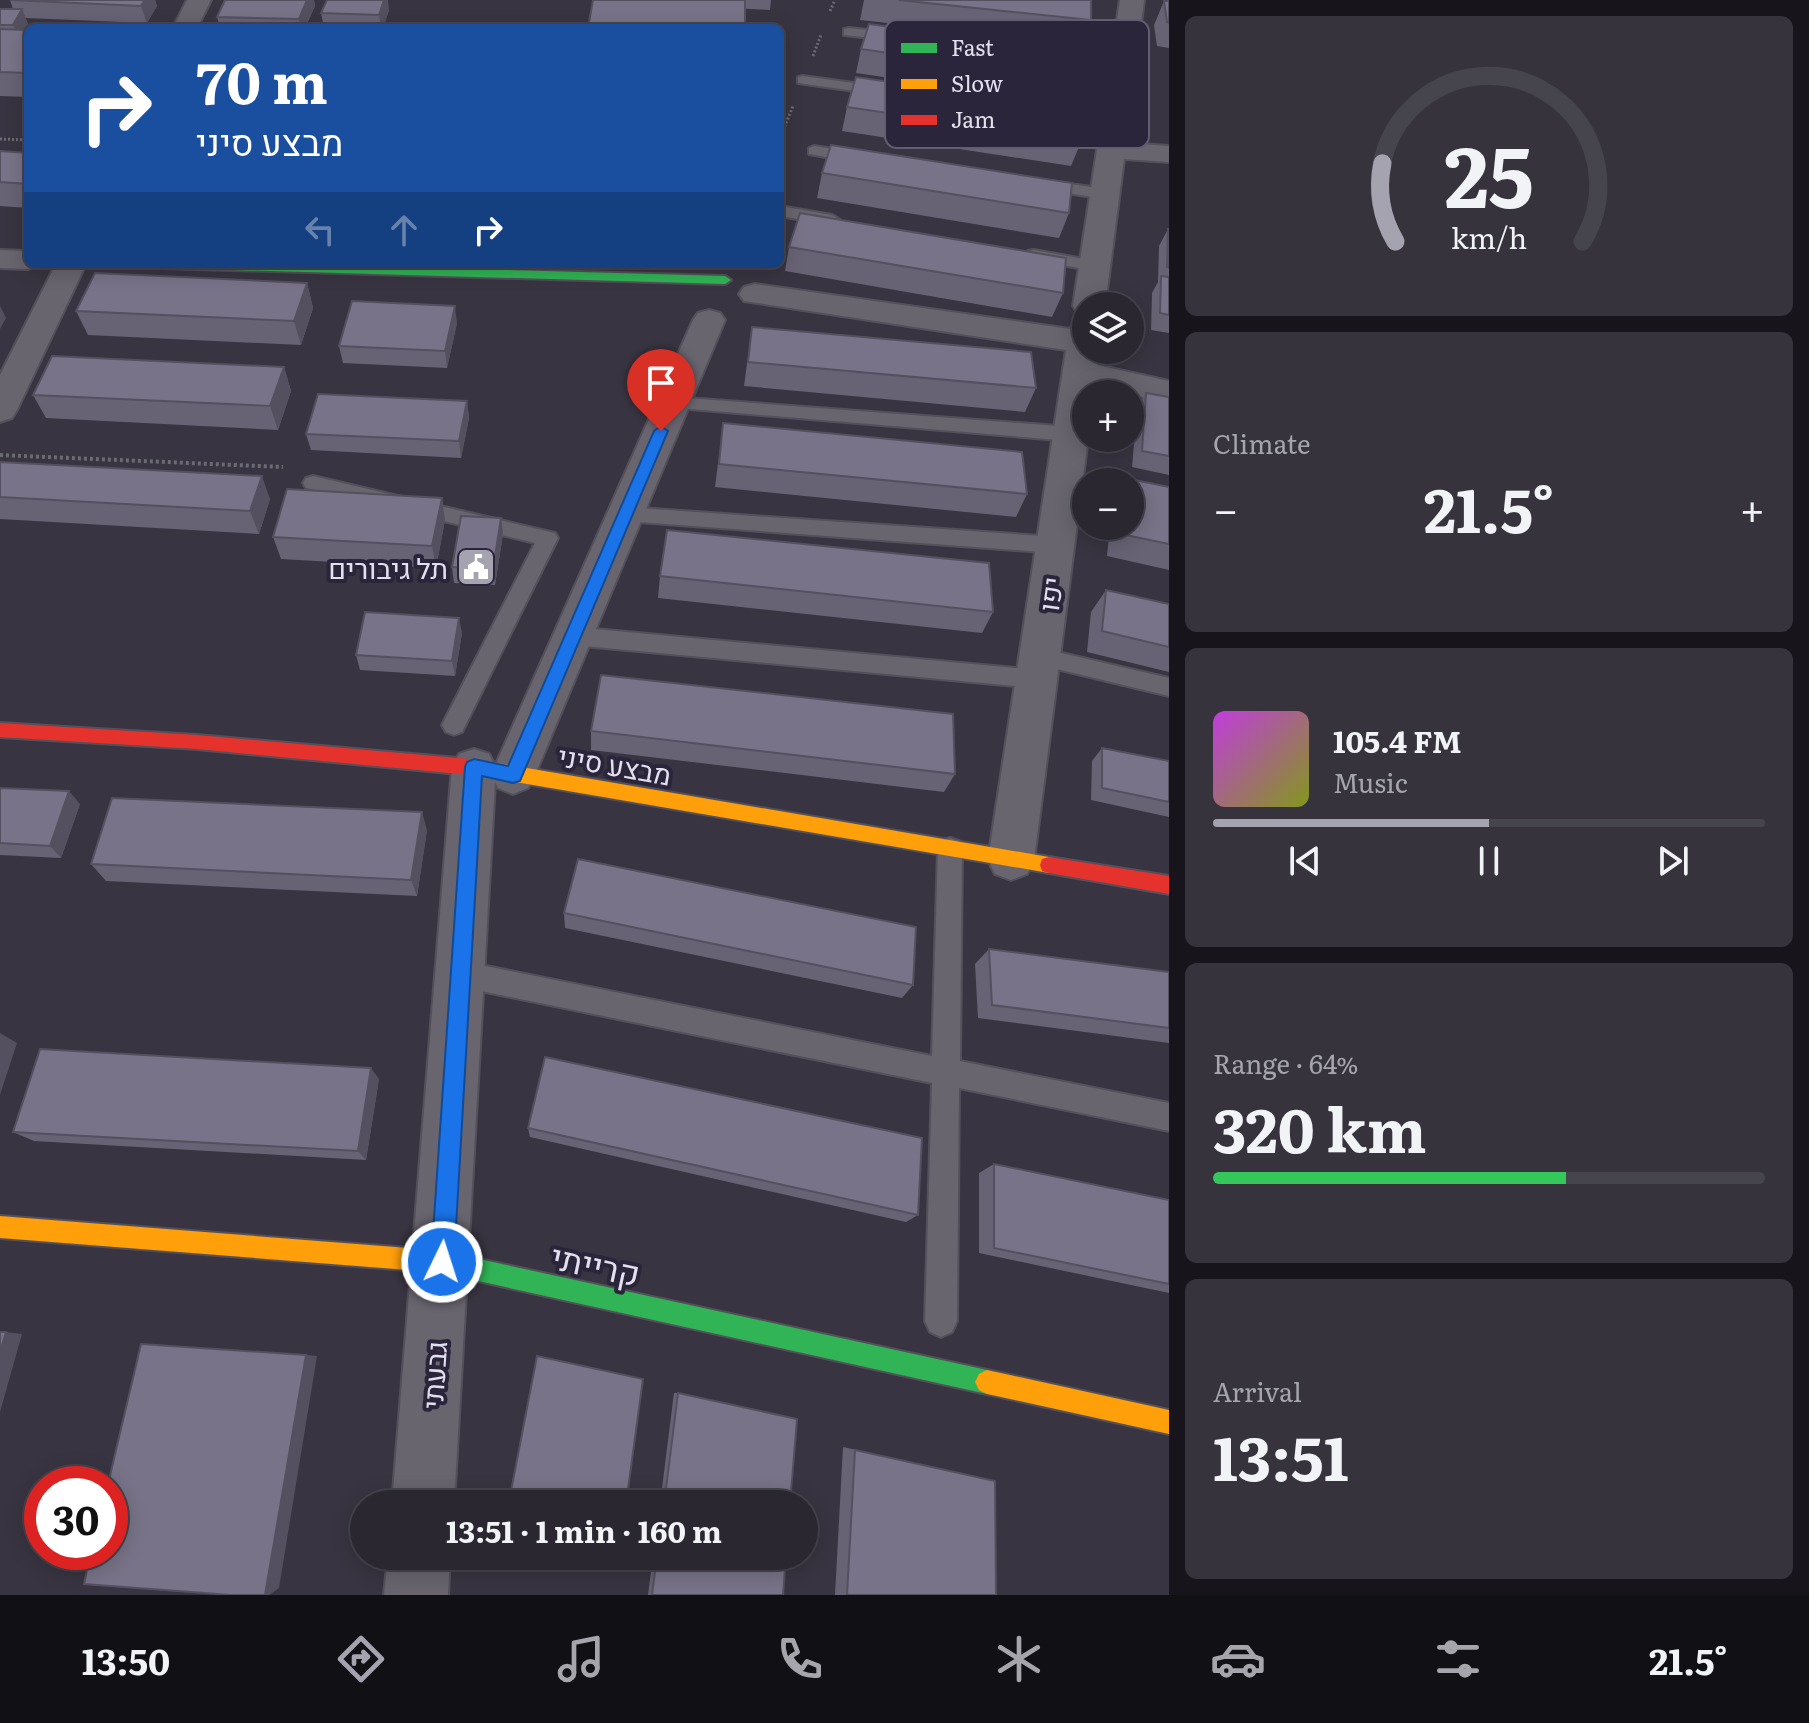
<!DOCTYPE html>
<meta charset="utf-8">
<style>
body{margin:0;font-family:Literata,Heebo,serif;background:#36333d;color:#f1f3f6;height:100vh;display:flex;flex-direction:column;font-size:30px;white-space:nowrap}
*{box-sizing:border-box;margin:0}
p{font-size:26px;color:#a5a5ab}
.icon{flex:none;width:44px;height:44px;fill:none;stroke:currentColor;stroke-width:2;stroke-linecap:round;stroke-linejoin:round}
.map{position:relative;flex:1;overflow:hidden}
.sheet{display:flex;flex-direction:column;gap:16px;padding:16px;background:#17151b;width:640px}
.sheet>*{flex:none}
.banner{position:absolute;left:24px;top:24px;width:760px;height:244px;border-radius:12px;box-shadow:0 4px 20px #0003,0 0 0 2px #46444d;background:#1a4fa0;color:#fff;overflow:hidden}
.controls{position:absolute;left:1072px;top:292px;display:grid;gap:16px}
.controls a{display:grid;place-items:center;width:72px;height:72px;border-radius:50%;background:#2a2731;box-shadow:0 4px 20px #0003,0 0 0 2px #46444d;font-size:40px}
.speed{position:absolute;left:24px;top:1466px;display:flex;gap:16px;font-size:40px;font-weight:700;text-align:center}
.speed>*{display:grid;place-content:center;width:104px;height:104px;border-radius:50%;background:#2a2731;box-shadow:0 4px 20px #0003,0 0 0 2px #46444d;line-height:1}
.speed .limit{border:12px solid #d22;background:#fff;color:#111}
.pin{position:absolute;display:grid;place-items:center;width:68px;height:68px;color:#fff;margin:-82px -34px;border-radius:50% 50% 50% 0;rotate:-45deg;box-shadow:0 0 8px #0007}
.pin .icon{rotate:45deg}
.me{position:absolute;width:88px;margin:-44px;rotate:4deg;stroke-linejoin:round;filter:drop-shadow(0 0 6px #0008)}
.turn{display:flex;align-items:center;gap:28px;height:168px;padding:0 40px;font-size:36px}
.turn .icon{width:104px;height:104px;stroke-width:2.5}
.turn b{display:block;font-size:56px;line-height:68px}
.lanes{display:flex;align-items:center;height:76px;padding:0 40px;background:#0003;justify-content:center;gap:40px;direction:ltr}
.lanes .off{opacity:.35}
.big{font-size:60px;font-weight:700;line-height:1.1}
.sheet .tile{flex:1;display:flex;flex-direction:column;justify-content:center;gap:12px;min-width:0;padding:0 28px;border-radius:12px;background:#36333d}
.sheet .dial{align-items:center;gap:0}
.dial svg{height:208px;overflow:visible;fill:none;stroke:#46444d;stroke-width:7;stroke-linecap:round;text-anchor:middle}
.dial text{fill:#f1f3f6;stroke:none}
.song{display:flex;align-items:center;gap:24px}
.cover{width:96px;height:96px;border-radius:12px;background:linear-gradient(135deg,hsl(290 70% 55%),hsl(70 70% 35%))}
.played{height:8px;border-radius:4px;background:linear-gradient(90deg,#a6a3b1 50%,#46444d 50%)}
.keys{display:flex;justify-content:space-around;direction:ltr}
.heat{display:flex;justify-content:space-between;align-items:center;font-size:44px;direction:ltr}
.charge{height:12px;border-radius:6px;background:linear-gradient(90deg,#34c759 64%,#46444d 0)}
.trip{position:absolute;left:350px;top:1490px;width:468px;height:80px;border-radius:40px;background:#2a2731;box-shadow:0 4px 20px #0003,0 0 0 2px #46444d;font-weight:700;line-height:80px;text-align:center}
.dock{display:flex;height:128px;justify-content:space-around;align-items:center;background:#111014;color:#a5a5ab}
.dock .icon{width:56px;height:56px}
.dock .current{color:#a6a3b1}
.dock b{font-size:36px;color:#f1f3f6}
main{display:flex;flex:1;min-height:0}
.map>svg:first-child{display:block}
</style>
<main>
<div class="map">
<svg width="1169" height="1595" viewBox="0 0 1169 1595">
<rect width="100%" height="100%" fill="#383441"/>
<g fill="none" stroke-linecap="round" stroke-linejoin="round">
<defs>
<path id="lane" d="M 849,28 L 898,33 L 905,37 L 898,41 L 844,35 L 844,29 Z
M 1066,51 L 1124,57 L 1131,61 L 1124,65 L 1061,58 L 1059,55 Z
M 803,76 L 883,87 L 890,91 L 883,95 L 798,83 L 798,77 Z
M 1050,111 L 1115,120 L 1122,124 L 1115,128 L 1045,118 L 1045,112 Z
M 814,146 L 859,153 L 867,158 L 859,163 L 809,154 L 809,148 Z
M 1042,180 L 1105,189 L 1113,194 L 1105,199 L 1036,188 L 1036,182 Z
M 780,206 L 832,215 L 840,220 L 832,225 L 780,216 Z
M 1034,250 L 1095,261 L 1103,266 L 1095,271 L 1028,259 L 1026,255 L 1028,251 Z
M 673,397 L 1071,427 L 1081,434 L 1071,441 L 666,407 L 664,403 L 666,399 Z
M 313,476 L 555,533 L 558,538 L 462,732 L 454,735 L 446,732 L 442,725 L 535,543 L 306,488 L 303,483 L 306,478 Z
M 625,507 L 1056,537 L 1063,540 L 1066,545 L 1063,550 L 1056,553 L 625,521 L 618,519 L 615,514 L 618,509 Z
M 573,627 L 1036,670 L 1044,673 L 1047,679 L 1044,685 L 1036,688 L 573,645 L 565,642 L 562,636 L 565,630 Z
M 1040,648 L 1169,678 L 1169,696 L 1032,663 L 1029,657 L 1032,651 Z
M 950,838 L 959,841 L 962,849 L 960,1061 L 1169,1103 L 1169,1131 L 959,1088 L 957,1321 L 952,1332 L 941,1337 L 930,1332 L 925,1321 L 932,1083 L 461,987 L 452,983 L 448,974 L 452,965 L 461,961 L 932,1056 L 938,849 L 941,841 Z"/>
<path id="street" d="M 187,0 L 211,0 L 197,28 L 173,28 Z
M 1120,0 L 1144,0 L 1126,143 L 1169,146 L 1169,162 L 1124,159 L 1105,306 L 1086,306 L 1086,315 L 1078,313 L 1073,306 Z
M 0,250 L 28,251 L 28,264 L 41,264 L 28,269 L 0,268 Z
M 56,264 L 86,264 L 17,410 L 12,418 L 0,422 L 0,375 Z
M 755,284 L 1070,329 L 1075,321 L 1086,318 L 1086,350 L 1099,350 L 1097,365 L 1169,381 L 1169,403 L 1095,387 L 1094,394 L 1086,394 L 1088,438 L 1034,860 L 1027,874 L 1011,880 L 995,874 L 988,860 L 1066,350 L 744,301 L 739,294 L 744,287 Z
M 709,310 L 720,313 L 725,320 L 535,775 L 528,788 L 513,794 L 498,788 L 495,782 L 454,1504 L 392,1504 L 452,767 L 459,754 L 474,749 L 489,754 L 495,766 L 693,320 L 698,313 Z
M 388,1556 L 450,1556 L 448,1595 L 384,1595 Z"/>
<path id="fast" d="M 157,264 L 298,264 L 725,276 L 731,280 L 725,284 L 163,268 Z
M 408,1248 L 442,1251 L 987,1370 L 995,1374 L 999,1382 L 995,1390 L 987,1394 L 442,1273 L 400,1267 L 397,1259 L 400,1251 Z"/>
<path id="slow" d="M 480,760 L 1049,857 L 1056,859 L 1058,865 L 1056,871 L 1049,873 L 480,776 L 474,773 L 471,768 L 474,763 Z
M 0,1216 L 408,1248 L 416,1251 L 419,1259 L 416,1267 L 408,1270 L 0,1238 Z
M 987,1370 L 1169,1410 L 1169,1434 L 987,1394 L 979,1390 L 975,1382 L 979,1374 Z"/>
<path id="jam" d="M 0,723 L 197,735 L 480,760 L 486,763 L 489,768 L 486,773 L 480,776 L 197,749 L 0,737 Z
M 1049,857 L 1169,876 L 1169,894 L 1049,873 L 1042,871 L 1040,865 L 1042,859 Z"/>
</defs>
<use href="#lane" stroke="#53505b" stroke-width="4"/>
<use href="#street" stroke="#53505b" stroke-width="4"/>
<use href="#fast" stroke="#53505b" stroke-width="4"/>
<use href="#slow" stroke="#53505b" stroke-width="4"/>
<use href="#jam" stroke="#53505b" stroke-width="4"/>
<path stroke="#6c6a73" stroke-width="3" stroke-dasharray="2 2" stroke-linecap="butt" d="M 830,11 L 835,0
M 813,56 L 821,35
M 780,138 L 793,106
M 0,139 L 28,140"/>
<path stroke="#6c6a73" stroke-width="4" stroke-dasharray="3 3" stroke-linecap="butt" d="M 0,455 L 283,467"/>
<use href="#lane" fill="#68656f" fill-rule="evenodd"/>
<use href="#street" fill="#68656f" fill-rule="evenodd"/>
<use href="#fast" fill="#30b455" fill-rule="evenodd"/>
<use href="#slow" fill="#ff9f0a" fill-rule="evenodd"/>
<use href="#jam" fill="#e5322d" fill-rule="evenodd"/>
</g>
<path fill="#676375" d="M 10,0 L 155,0 L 157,6 L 147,23 L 25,18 L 29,26 L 26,30 L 28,30 L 28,97 L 0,96 L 0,9 L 13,9 Z
M 225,0 L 314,0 L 315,6 L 305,28 L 220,28 L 217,17 Z
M 593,0 L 771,0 L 770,10 Z
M 864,0 L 1091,0 L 1091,20 L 1082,44 L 860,20 Z
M 1164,1 L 1169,1 L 1169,48 L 1157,46 L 1154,25 Z
M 389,10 L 383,28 L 324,28 L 321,13 Z
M 861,49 L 1096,83 L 1087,107 L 856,73 Z
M 847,107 L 1081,142 L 1071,166 L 842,131 Z
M 0,151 L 28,153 L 28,208 L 0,206 Z
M 822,173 L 1069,213 L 1059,238 L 817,198 Z
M 1168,229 L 1169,229 L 1169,333 L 1151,330 L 1152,293 L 1158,282 L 1159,246 Z
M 789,247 L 1063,293 L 1052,317 L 785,271 Z
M 307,283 L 313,308 L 301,345 L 88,335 L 76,311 Z
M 457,323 L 447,368 L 343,363 L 339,346 Z
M 752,327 L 1036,388 L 1025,412 L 744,386 Z
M 284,367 L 291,391 L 278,430 L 46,418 L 33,395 Z
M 1146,393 L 1169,397 L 1169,475 L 1132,467 L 1137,409 Z
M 467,401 L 469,418 L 461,458 L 311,450 L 306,434 Z
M 723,423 L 1027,494 L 1016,517 L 715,487 Z
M 0,462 L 270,499 L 259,534 L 0,519 Z
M 1125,478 L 1169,487 L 1169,570 L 1107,556 L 1110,526 L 1130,526 L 1130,482 L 1123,482 Z
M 442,498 L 445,520 L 436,568 L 281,559 L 273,537 Z
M 501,518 L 503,534 L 495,585 L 454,583 L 452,567 Z
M 660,576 L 993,612 L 982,633 L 658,598 Z
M 1106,590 L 1169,604 L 1169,672 L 1087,652 L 1091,612 Z
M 462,633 L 455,676 L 360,670 L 356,655 Z
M 591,731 L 955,774 L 944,792 L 591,750 Z
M 1102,748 L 1169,761 L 1169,817 L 1091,800 L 1092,761 Z
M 0,788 L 80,804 L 61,858 L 0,855 Z
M 427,830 L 417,896 L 106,881 L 91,864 Z
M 564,913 L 913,985 L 902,998 L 565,928 Z
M 989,949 L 1169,972 L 1169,1043 L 978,1018 L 975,964 Z
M 379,1079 L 366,1160 L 34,1141 L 13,1132 Z
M 528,1128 L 918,1215 L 906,1222 L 530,1137 Z
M 994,1164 L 1169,1200 L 1169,1293 L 979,1253 L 979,1173 Z
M 674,1393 L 678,1393 L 790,1504 L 660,1504 Z
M 843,1447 L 995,1481 L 996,1595 L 835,1595 Z
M 653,1556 L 786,1556 L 783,1595 L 648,1595 Z"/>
<path fill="#54505f" d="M 145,0 L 155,0 L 157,6 L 147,23 L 141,6 Z
M 307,0 L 314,0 L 315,6 L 305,28 L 300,28 L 299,19 Z
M 384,0 L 388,0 L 389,10 L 383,28 L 381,28 L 379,15 Z
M 22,9 L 29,26 L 20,42 L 13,25 Z
M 307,283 L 313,308 L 301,345 L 294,321 Z
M 0,306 L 6,318 L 0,329 Z
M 455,306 L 457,323 L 447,368 L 445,351 Z
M 284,367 L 291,391 L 278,430 L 270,406 Z
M 467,401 L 469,418 L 461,458 L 459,441 Z
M 262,476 L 270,499 L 259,534 L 250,511 Z
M 442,498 L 445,520 L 436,568 L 432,546 Z
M 501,518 L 503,534 L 495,585 L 493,569 Z
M 459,618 L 462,633 L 455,676 L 452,661 Z
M 69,791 L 80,804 L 61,858 L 50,846 Z
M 422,812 L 427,830 L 417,896 L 411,880 Z
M 0,1033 L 17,1043 L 0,1095 Z
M 371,1068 L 379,1079 L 366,1160 L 358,1151 Z
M 6,1332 L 22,1334 L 0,1412 L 0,1352 Z
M 306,1355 L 317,1356 L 279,1588 L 269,1595 L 265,1595 Z"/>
<path fill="#787388" stroke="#54505f" stroke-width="2" d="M 10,0 L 145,0 L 141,6 Z
M 225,0 L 307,0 L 299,19 L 217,17 Z
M 327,0 L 384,0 L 379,15 L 321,13 Z
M 593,0 L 745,0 L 745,28 L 588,28 Z
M 899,0 L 1091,0 L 1091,20 Z
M 1164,1 L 1169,1 L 1169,23 L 1167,22 Z
M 0,9 L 22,9 L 13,25 L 0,25 Z
M 869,24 L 1099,56 L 1096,83 L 861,49 Z
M 0,29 L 28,30 L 28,73 L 0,72 Z
M 856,77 L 1084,110 L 1081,142 L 847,107 Z
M 831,145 L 1072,183 L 1069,213 L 822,173 Z
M 0,151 L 28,153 L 28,184 L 0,182 Z
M 800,213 L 1066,258 L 1063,293 L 789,247 Z
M 1168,229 L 1169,229 L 1169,268 L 1167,267 Z
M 95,273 L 307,283 L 294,321 L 76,311 Z
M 1161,276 L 1169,277 L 1169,315 L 1160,313 Z
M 352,301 L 455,306 L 445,351 L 339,346 Z
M 752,327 L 1031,352 L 1036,388 L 748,362 Z
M 52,356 L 284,367 L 270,406 L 33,395 Z
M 1146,393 L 1169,397 L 1169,456 L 1142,451 Z
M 318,394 L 467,401 L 459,441 L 306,434 Z
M 723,423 L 1022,452 L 1027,494 L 719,464 Z
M 0,462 L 262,476 L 250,511 L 0,497 Z
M 1125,478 L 1169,487 L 1169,544 L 1121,534 L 1122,526 L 1130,526 L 1130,482 L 1125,482 Z
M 287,489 L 442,498 L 432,546 L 273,537 Z
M 461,516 L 501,518 L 493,569 L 452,567 Z
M 667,530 L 989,563 L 993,612 L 660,576 Z
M 1106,590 L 1169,604 L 1169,647 L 1102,631 Z
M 365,612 L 459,618 L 452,661 L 356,655 Z
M 601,675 L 953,714 L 955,774 L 591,731 Z
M 1102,748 L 1169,761 L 1169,802 L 1102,788 Z
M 0,788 L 69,791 L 50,846 L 0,843 Z
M 112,798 L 422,812 L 411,880 L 91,864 Z
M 578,859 L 916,927 L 913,985 L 564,913 Z
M 989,949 L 1169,972 L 1169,1028 L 992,1005 Z
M 40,1049 L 371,1068 L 358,1151 L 13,1132 Z
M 545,1057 L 922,1138 L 918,1215 L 528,1128 Z
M 994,1164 L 1169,1200 L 1169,1284 L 994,1248 Z
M 0,1332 L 6,1332 L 0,1352 Z
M 141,1344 L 306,1355 L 265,1595 L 231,1595 L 84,1584 L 91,1552 L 110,1552 L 110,1484 L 108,1484 Z
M 537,1356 L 643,1379 L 626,1504 L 565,1504 L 511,1491 Z
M 678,1393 L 797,1419 L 790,1504 L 664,1504 Z
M 855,1450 L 995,1481 L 996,1595 L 847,1595 Z
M 657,1556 L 786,1556 L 783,1595 L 652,1595 Z"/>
<path fill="#1a73e8" stroke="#114b97" stroke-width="2" d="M 661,426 L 668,431 L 520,781 L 513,783 L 482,776 L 454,1262 L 450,1270 L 442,1273 L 434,1270 L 431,1262 L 465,767 L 467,762 L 474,759 L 508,766 L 654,431 Z"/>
<defs>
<symbol id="civic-square" viewBox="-11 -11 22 22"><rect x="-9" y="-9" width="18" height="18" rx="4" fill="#a6a3b1" stroke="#2b253b"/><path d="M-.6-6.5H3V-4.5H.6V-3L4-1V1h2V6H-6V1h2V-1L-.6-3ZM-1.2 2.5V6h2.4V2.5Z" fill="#fff"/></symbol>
</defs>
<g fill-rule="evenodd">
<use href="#civic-square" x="454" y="545" width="44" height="44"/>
</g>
<g text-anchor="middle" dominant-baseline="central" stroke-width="8" stroke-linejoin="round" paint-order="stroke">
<g font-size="28" fill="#e2dfee" stroke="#2b253b" text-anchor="end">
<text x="448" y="567">תל גיבורים</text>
</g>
<g font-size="28" fill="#e2dfee" stroke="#2b253b">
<text transform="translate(1049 594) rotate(-82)">יפו</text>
<text transform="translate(615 764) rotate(10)">מבצע סיני</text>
<text transform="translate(433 1375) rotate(-86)">גבעתי</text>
</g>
<g font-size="34" fill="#e2dfee" stroke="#2b253b">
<text transform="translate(596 1263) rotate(12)">קרייתי</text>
</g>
</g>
<rect x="885" y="20" width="264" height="128" rx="12" fill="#2b253b" stroke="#625d71" stroke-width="2"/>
<rect x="901" y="43" width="36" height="10" fill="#30b455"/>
<rect x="901" y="79" width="36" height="10" fill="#ff9f0a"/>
<rect x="901" y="115" width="36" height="10" fill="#e5322d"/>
<g font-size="22" fill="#e2dfee">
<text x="951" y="56">Fast</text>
<text x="951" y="92">Slow</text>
<text x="951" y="128">Jam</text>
</g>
</svg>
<div class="controls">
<a><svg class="icon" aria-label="layers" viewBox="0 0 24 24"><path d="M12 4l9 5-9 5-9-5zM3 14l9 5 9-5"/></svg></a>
<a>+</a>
<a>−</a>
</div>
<div class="speed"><div class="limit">30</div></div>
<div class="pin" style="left:661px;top:431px;background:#d93025"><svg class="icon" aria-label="arrive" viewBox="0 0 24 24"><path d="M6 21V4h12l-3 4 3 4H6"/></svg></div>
<svg class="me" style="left:442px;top:1262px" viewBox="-20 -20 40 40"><circle r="17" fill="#1a73e8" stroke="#fff" stroke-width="3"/><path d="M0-11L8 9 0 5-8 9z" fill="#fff"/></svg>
<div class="trip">13:51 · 1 min · 160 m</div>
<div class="banner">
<div class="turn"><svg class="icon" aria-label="right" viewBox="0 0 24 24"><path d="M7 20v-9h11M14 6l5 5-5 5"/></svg><div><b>70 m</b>מבצע סיני</div></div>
<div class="lanes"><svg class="icon off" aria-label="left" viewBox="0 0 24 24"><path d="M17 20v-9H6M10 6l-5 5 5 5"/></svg><svg class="icon off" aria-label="ahead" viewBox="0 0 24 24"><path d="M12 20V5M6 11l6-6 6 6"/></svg><svg class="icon" aria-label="right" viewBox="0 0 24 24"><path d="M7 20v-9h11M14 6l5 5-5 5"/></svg></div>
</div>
</div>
<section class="sheet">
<div class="tile dial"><svg viewBox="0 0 100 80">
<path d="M14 69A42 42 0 1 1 86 69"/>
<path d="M14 69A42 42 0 0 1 9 39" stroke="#a6a3b1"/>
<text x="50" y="56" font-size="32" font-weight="700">25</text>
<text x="50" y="72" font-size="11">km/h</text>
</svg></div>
<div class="tile"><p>Climate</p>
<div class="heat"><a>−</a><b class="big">21.5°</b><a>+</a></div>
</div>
<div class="tile">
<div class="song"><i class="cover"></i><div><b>105.4 FM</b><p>Music</p></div></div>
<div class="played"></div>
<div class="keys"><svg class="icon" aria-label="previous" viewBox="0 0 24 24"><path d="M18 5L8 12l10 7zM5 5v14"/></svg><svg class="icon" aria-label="pause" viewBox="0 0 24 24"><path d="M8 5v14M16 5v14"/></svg><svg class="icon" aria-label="next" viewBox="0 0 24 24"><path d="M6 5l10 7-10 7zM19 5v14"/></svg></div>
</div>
<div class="tile"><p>Range · 64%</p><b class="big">320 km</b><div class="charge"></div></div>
<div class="tile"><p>Arrival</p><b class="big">13:51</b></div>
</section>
</main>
<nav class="dock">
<b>13:50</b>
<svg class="icon current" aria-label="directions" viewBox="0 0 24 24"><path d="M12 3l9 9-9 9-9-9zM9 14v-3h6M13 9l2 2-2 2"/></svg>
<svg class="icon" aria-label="music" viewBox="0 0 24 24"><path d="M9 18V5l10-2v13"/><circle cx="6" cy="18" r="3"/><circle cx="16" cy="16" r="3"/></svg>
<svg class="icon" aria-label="phone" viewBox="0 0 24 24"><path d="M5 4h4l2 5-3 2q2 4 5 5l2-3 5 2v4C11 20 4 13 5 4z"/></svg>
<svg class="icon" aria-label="climate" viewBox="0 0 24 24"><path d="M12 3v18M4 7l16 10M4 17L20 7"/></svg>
<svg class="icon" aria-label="car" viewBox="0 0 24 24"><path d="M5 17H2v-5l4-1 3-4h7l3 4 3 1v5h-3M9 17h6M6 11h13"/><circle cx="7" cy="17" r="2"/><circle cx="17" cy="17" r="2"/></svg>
<svg class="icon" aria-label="filters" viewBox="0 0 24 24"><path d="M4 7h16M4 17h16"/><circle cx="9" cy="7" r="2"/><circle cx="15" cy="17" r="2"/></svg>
<b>21.5°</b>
</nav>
